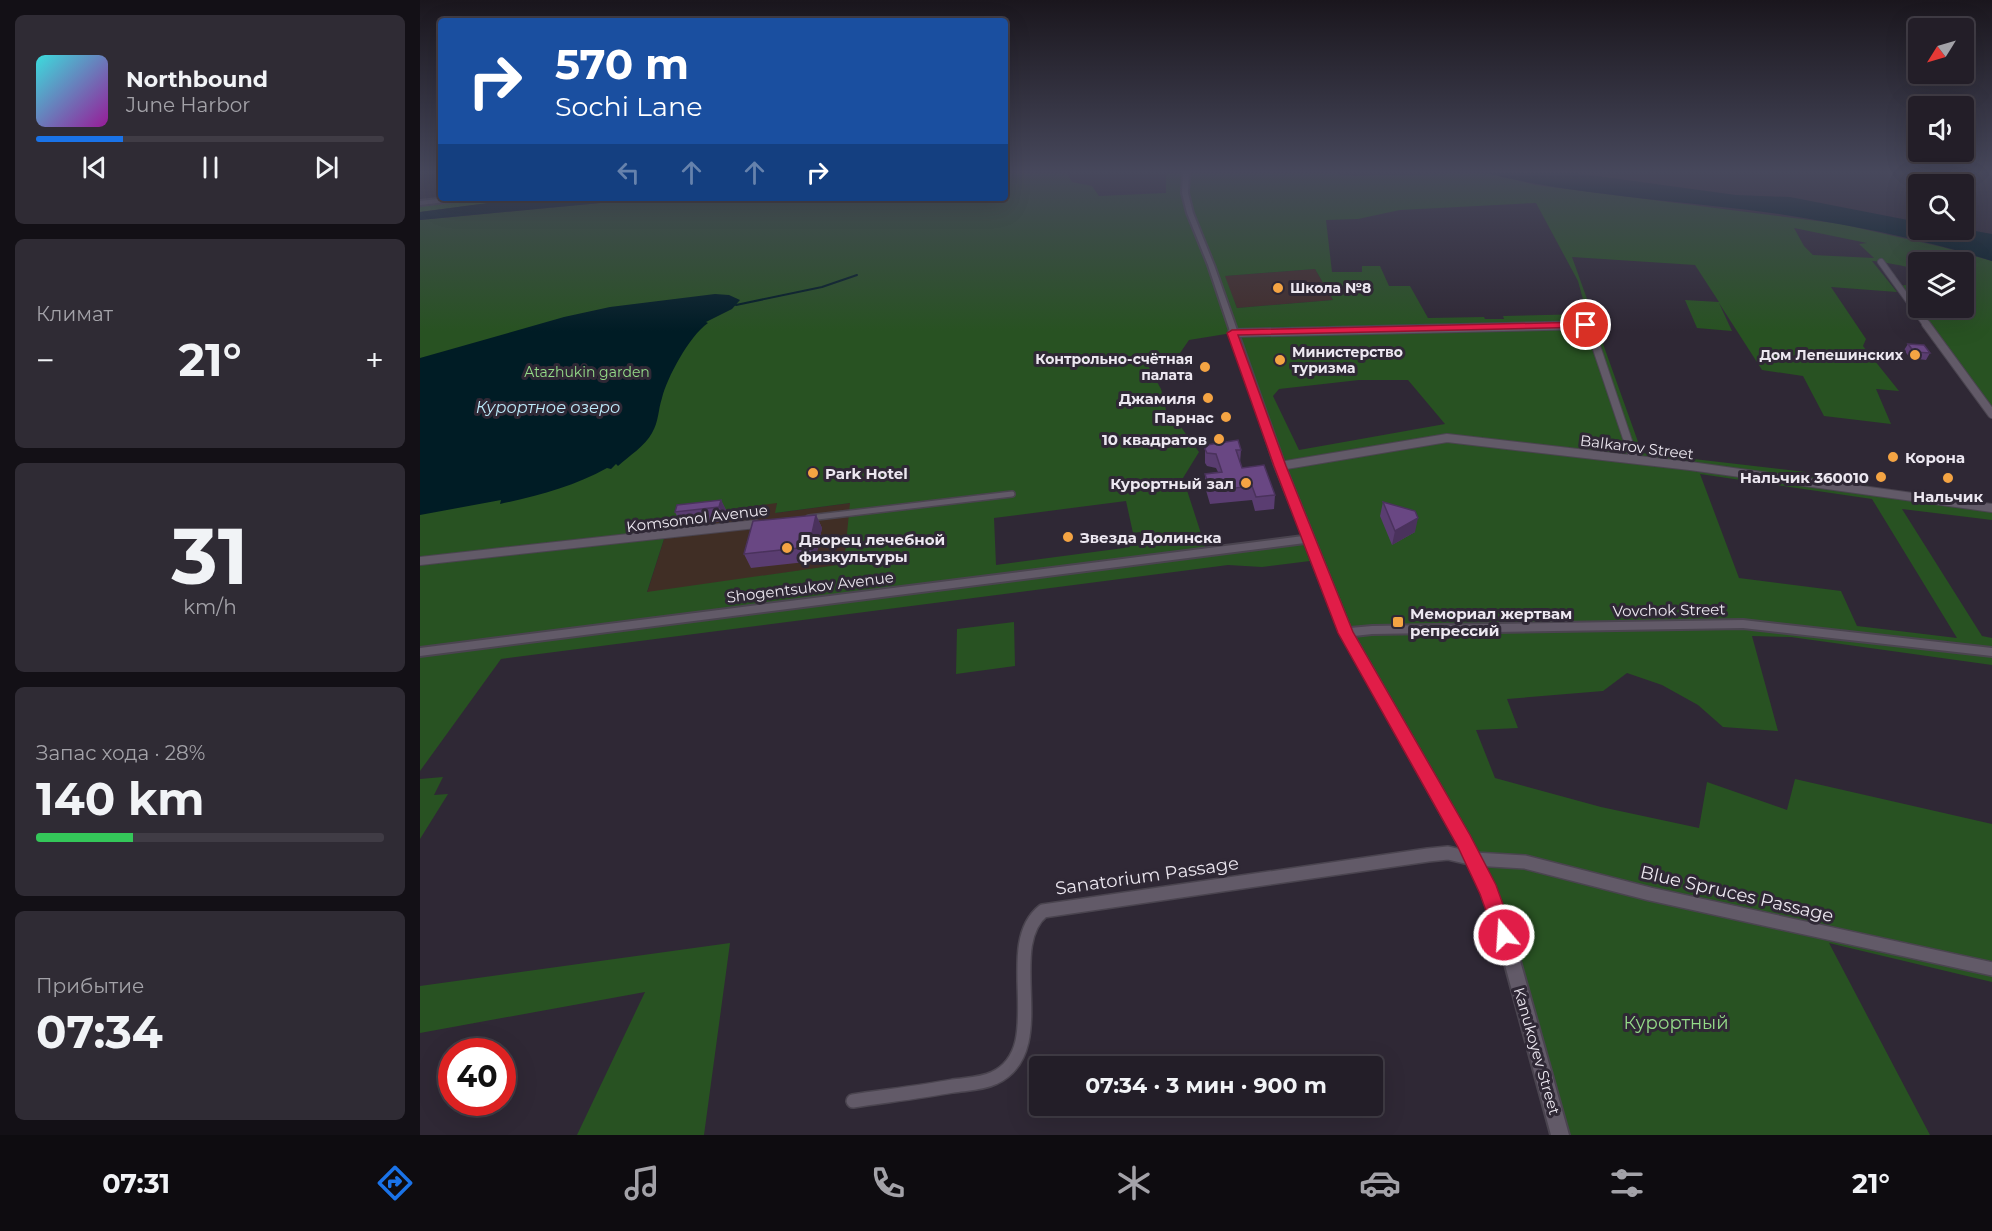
<!DOCTYPE html>
<html lang="ru">
<meta charset="utf-8">
<style>
body{margin:0;font-family:Montserrat,sans-serif;background:#2f2b34;color:#f1f3f6;height:100vh;display:flex;flex-direction:column;font-size:22px;white-space:nowrap}
*{box-sizing:border-box;margin:0}
p{font-size:20px;color:#a3a2a8}
.icon{flex:none;width:33px;height:33px;fill:none;stroke:currentColor;stroke-width:2;stroke-linecap:round;stroke-linejoin:round}
.map{position:relative;flex:1;overflow:hidden}
.side{display:flex;flex-direction:column;gap:15px;padding:15px;background:#131016;width:420px}
.side>*{flex:none}
.top-card{position:absolute;left:18px;top:18px;width:570px;height:183px;border-radius:6px;box-shadow:0 6px 24px #0002,0 0 0 2px #403c45;background:#1a4fa0;color:#fff;overflow:hidden}
.needle{width:39px;rotate:233deg}
.buttons{position:absolute;left:1488px;top:18px;display:grid;gap:12px}
.buttons a{display:grid;place-items:center;width:66px;height:66px;border-radius:6px;background:#231e28;box-shadow:0 6px 24px #0002,0 0 0 2px #403c45;font-size:30px}
.speed{position:absolute;left:18px;top:1038px;display:flex;gap:12px;font-size:30px;font-weight:700;text-align:center}
.speed>*{display:grid;place-content:center;width:78px;height:78px;border-radius:50%;background:#231e28;box-shadow:0 6px 24px #0002,0 0 0 2px #403c45;line-height:1}
.speed .limit{border:9px solid #d22;background:#fff;color:#111}
.pin{position:absolute;display:grid;place-items:center;width:51px;height:51px;color:#fff;margin:-26px;border:3px solid #fff;border-radius:50%;box-shadow:0 2px 6px #0007}
.me{position:absolute;width:66px;margin:-33px;rotate:342deg;stroke-linejoin:round;filter:drop-shadow(0 0 4px #0008)}
.turn{display:flex;align-items:center;gap:21px;height:126px;padding:0 18px;font-size:27px}
.turn .icon{width:78px;height:78px;stroke-width:2.5}
.turn b{display:block;font-size:42px;line-height:51px}
.lanes{display:flex;align-items:center;height:57px;padding:0 18px;background:#0003;justify-content:center;gap:30px;direction:ltr}
.lanes .off{opacity:.35}
.big{font-size:45px;font-weight:700;line-height:1.1}
.side .card{flex:1;display:flex;flex-direction:column;justify-content:center;gap:9px;min-width:0;padding:0 21px;border-radius:9px;background:#2f2b34}
.side .dial{align-items:center;gap:0}
.dial b{font-size:78px;line-height:1}
.song{display:flex;align-items:center;gap:18px}
.cover{width:72px;height:72px;border-radius:9px;background:linear-gradient(135deg,hsl(180 70% 55%),hsl(300 70% 35%))}
.played{height:6px;border-radius:3px;background:linear-gradient(90deg,#1a73e8 25%,#403c45 25%)}
.keys{display:flex;justify-content:space-around;direction:ltr}
.heat{display:flex;justify-content:space-between;align-items:center;font-size:33px;direction:ltr}
.charge{height:9px;border-radius:4px;background:linear-gradient(90deg,#34c759 28%,#403c45 0)}
.trip{position:absolute;left:609px;top:1056px;width:354px;height:60px;border-radius:6px;background:#231e28;box-shadow:0 6px 24px #0002,0 0 0 2px #403c45;font-weight:700;line-height:60px;text-align:center}
.menu{display:flex;height:96px;justify-content:space-around;align-items:center;background:#0e0c10;color:#a3a2a8}
.menu .icon{width:42px;height:42px}
.menu .active{color:#1a73e8}
.menu b{font-size:27px;color:#f1f3f6}
main{display:flex;flex:1;min-height:0}
.map>svg:first-child{display:block}
</style>
<main>
<section class="side">
<div class="card">
<div class="song"><i class="cover"></i><div><b>Northbound</b><p>June Harbor</p></div></div>
<div class="played"></div>
<div class="keys"><svg class="icon" aria-label="previous" viewBox="0 0 24 24"><path d="M18 5L8 12l10 7zM5 5v14"/></svg><svg class="icon" aria-label="pause" viewBox="0 0 24 24"><path d="M8 5v14M16 5v14"/></svg><svg class="icon" aria-label="next" viewBox="0 0 24 24"><path d="M6 5l10 7-10 7zM19 5v14"/></svg></div>
</div>
<div class="card"><p>Климат</p>
<div class="heat"><a>−</a><b class="big">21°</b><a>+</a></div>
</div>
<div class="card dial"><b>31</b><p>km/h</p></div>
<div class="card"><p>Запас хода · 28%</p><b class="big">140 km</b><div class="charge"></div></div>
<div class="card"><p>Прибытие</p><b class="big">07:34</b></div>
</section>
<div class="map">
<svg width="1572" height="1135" viewBox="0 0 1572 1135">
<rect width="100%" height="100%" fill="#2f2835"/>
<path fill="#412d2b" d="M 895,269 L 913,300 L 817,308 L 804,276 Z"/>
<path fill="#402e25" d="M 357,502 L 356,513 L 431,503 L 425,564 L 227,593 L 251,517 Z"/>
<path fill="#285222" fill-rule="evenodd" d="M 585,173 L 647,173 L 652,182 L 672,186 L 679,196 L 746,193 L 746,173 L 907,173 L 934,176 L 1066,173 L 1116,185 L 1421,224 L 1522,247 L 1572,261 L 1572,414 L 1479,286 L 1498,283 L 1498,308 L 1544,308 L 1544,271 L 1549,269 L 1544,262 L 1491,256 L 1498,264 L 1498,268 C 1482,267 1469,262 1452,261 L 1477,292 L 1411,287 L 1446,339 L 1443,346 L 1479,391 L 1456,389 L 1471,424 L 1404,416 L 1383,376 L 1342,370 L 1299,303 L 1312,331 L 1277,328 L 1265,300 L 1299,302 L 1275,265 L 1152,257 L 1222,453 L 1437,478 L 1459,494 L 1572,508 L 1572,520 L 1482,509 L 1562,636 L 1572,638 L 1572,665 L 1371,637 L 1332,636 L 1358,731 L 1303,727 L 1278,705 L 1242,685 L 1207,673 L 1183,691 L 1087,699 L 1098,728 L 1056,730 L 1075,778 L 1181,807 L 1279,828 L 1287,782 L 1367,810 L 1375,779 L 1572,824 L 1572,982 L 1409,943 L 1510,1135 L 1140,1135 L 1079,920 L 942,663 L 898,560 L 842,567 L 808,565 L 81,659 L 0,771 L 0,220 L 233,198 L 585,198 ZM 1116,203 L 1158,281 L 1167,314 L 1083,316 L 1084,319 L 1065,319 L 1064,317 L 1008,318 L 990,286 L 969,286 L 960,266 L 942,266 L 942,272 L 912,272 L 906,220 L 938,219 L 980,210 ZM 1374,228 L 1447,243 L 1439,244 L 1454,258 L 1393,255 L 1384,246 ZM 895,269 L 913,300 L 817,308 L 805,276 ZM 812,333 L 890,539 L 787,552 L 763,478 L 779,452 L 758,423 L 748,418 L 741,389 L 726,362 L 760,353 L 769,340 ZM 939,380 L 988,380 L 1025,424 L 879,450 L 853,396 L 859,389 ZM 1280,474 L 1452,499 L 1537,638 L 1437,626 L 1421,591 L 1319,578 ZM 706,501 L 713,533 L 720,532 L 722,541 L 710,543 L 710,545 L 704,548 L 576,565 L 574,518 ZM 357,503 L 355,513 L 430,503 L 424,564 L 227,592 L 251,517 Z
M 594,622 L 595,666 L 536,674 L 537,629 Z
M 23,777 L 14,795 L 28,794 L 0,839 L 0,779 Z
M 310,943 L 284,1135 L 157,1135 L 225,992 L 0,1033 L 0,986 Z"/>
<path fill="#32632b" d="M 64,198 L 166,198 L 54,205 L 0,212 L 0,205 Z"/>
<path fill="#001c25" d="M 1066,173 L 1155,173 L 1316,195 L 1370,197 L 1498,222 L 1498,230 L 1544,229 L 1572,234 L 1572,261 C 1503,239 1431,225 1359,214 C 1261,200 1162,197 1066,173 Z
M 166,198 L 233,198 L 0,220 L 0,212 L 75,202 Z
M 295,294 L 309,295 L 320,300 L 312,309 L 286,322 L 288,323 C 269,336 247,378 242,398 C 238,410 239,421 232,433 C 225,446 209,456 198,466 L 196,464 L 191,469 L 187,468 C 155,486 117,496 80,504 L 81,500 L 0,515 L 0,358 L 144,317 L 190,307 Z"/>
<g fill="none" stroke-linecap="round" stroke-linejoin="round">
<path stroke="#001c25" stroke-width="2" d="M 316,305 L 402,287 L 437,275"/>
<defs>
<path id="pedestrian-far1" d="M 389,518 L 592,494
M 322,526 L 340,524"/>
<path id="pedestrian" d="M 0,561 L 336,524"/>
<path id="minor-far2" d="M 1461,262 L 1507,326
M 1142,326 L 1169,326"/>
<path id="minor-far1" d="M 1506,324 L 1572,414
M 812,333 L 1169,325 L 1214,459
M 860,466 L 1027,438 L 1270,466 L 1572,508"/>
<path id="minor" d="M 433,1101 C 466,1096 500,1092 533,1086 C 546,1084 562,1084 574,1078 C 635,1050 578,947 623,911 L 1008,855 L 1028,853 L 1054,859 L 1105,862 L 1230,894 L 1572,969"/>
<path id="tertiary" d="M 763,173 L 769,173 L 768,193 L 773,213 L 794,265 L 865,466 L 930,628 L 952,626 L 1323,620 L 1572,648 L 1572,656 L 1323,628 L 952,634 L 934,636 L 1049,836 L 1074,887 L 1097,950 L 1149,1135 L 1131,1135 L 1081,950 L 1062,894 L 1039,846 L 920,633 L 885,543 L 0,656 L 0,648 L 883,536 L 855,466 L 788,265 L 767,213 L 762,193 Z
M 27,198 L 46,198 L 43,200 L 0,205 L 0,201 Z"/>
</defs>
<use href="#pedestrian-far1" stroke="#4a444f" stroke-width="8"/>
<use href="#pedestrian" stroke="#4a444f" stroke-width="10"/>
<use href="#minor-far2" stroke="#4a444f" stroke-width="8"/>
<use href="#minor-far1" stroke="#4a444f" stroke-width="10"/>
<use href="#minor" stroke="#4a444f" stroke-width="16"/>
<use href="#tertiary" stroke="#4a444f" stroke-width="4"/>
<use href="#pedestrian-far1" stroke="#625a68" stroke-width="5"/>
<use href="#pedestrian" stroke="#625a68" stroke-width="8"/>
<use href="#minor-far2" stroke="#625a68" stroke-width="6"/>
<use href="#minor-far1" stroke="#625a68" stroke-width="8"/>
<use href="#minor" stroke="#625a68" stroke-width="13"/>
<use href="#tertiary" fill="#625a68" fill-rule="evenodd"/>
</g>
<path fill="#5a3d71" d="M 1488,344 L 1510,353 L 1506,360 L 1490,358 L 1484,350 Z
M 785,449 L 821,450 L 820,463 L 822,468 L 855,495 L 854,509 L 835,511 L 832,500 L 790,504 L 785,487 L 785,474 L 798,472 L 796,468 L 787,466 L 785,463 Z
M 301,500 L 308,514 L 306,521 L 262,526 L 255,512 Z
M 963,502 L 995,532 L 972,545 L 960,516 Z
M 396,515 L 402,528 L 395,561 L 331,568 L 324,554 Z"/>
<path fill="#4a325c" d="M 301,500 L 308,514 L 306,521 L 299,507 Z
M 396,515 L 402,528 L 395,561 L 389,547 Z
M 998,518 L 995,532 L 972,545 L 975,531 Z"/>
<path fill="#694783" stroke="#4a325c" stroke-width="1.5" d="M 1488,344 L 1504,345 L 1510,353 L 1494,352 Z
M 818,440 L 821,450 L 816,450 L 822,468 L 844,465 L 855,495 L 836,497 L 832,486 L 790,491 L 785,474 L 802,472 L 796,454 L 787,453 L 785,449 L 787,445 Z
M 301,500 L 299,507 L 255,512 L 257,505 Z
M 963,502 L 995,511 L 998,518 L 975,531 Z
M 396,515 L 389,547 L 324,554 L 333,521 Z"/>
<linearGradient id="sky" x2="0" y2="1"><stop stop-color="#1a161d"/><stop offset="0.52" stop-color="#47485c"/><stop offset="1" stop-color="#47485c" stop-opacity="0"/></linearGradient>
<rect width="1572" height="331" fill="url(#sky)"/>
<path fill="#e11d48" stroke="#92132f" stroke-width="1.5" d="M 1166,322 L 1170,323 L 1170,327 L 818,335 L 866,466 L 933,632 L 1050,835 L 1076,885 L 1094,935 L 1091,942 L 1084,945 L 1077,942 L 1060,894 L 1038,847 L 918,633 L 854,466 L 807,333 L 812,330 Z"/>
<g fill="#f4a443" stroke="#2f2835" stroke-width="2">
<circle cx="858" cy="288" r="6"/>
<circle cx="1495" cy="355" r="6"/>
<circle cx="860" cy="360" r="6"/>
<circle cx="785" cy="367" r="6"/>
<circle cx="788" cy="398" r="6"/>
<circle cx="806" cy="417" r="6"/>
<circle cx="799" cy="439" r="6"/>
<circle cx="1473" cy="457" r="6"/>
<circle cx="393" cy="473" r="6"/>
<circle cx="1461" cy="477" r="6"/>
<circle cx="1528" cy="478" r="6"/>
<circle cx="826" cy="483" r="6"/>
<circle cx="648" cy="537" r="6"/>
<circle cx="367" cy="548" r="6"/>
<rect x="972" y="616" width="12" height="12" rx="3"/>
</g>
<g text-anchor="middle" dominant-baseline="central" stroke-width="6" stroke-linejoin="round" paint-order="stroke">
<g font-size="14" font-weight="bold" fill="#ece7f0" stroke="#2f2835" text-anchor="start">
<text x="870" y="288">Школа №8</text>
<text x="872" y="352">Министерство<tspan x="872" dy="16">туризма</tspan></text>
<text x="1483" y="355" text-anchor="end">Дом Лепешинских</text>
<text x="773" y="359" text-anchor="end">Контрольно-счётная<tspan x="773" dy="16">палата</tspan></text>
</g>
<g font-size="14" fill="#94da88" stroke="#2f2835">
<text x="167" y="372">Atazhukin garden</text>
</g>
<g font-size="15" font-weight="bold" fill="#ece7f0" stroke="#2f2835" text-anchor="end">
<text x="776" y="398">Джамиля</text>
<text x="794" y="417">Парнас</text>
<text x="787" y="439">10 квадратов</text>
<text x="1485" y="457" text-anchor="start">Корона</text>
<text x="405" y="473" text-anchor="start">Park Hotel</text>
<text x="1449" y="477">Нальчик 360010</text>
<text x="814" y="483">Курортный зал</text>
<text x="1528" y="496" text-anchor="middle">Нальчик</text>
<text x="660" y="537" text-anchor="start">Звезда Долинска</text>
<text x="379" y="539" text-anchor="start">Дворец лечебной<tspan x="379" dy="17">физкультуры</tspan></text>
<text x="990" y="613" text-anchor="start">Мемориал жертвам<tspan x="990" dy="17">репрессий</tspan></text>
</g>
<g font-size="15" fill="#ece7f0" stroke="#2f2835">
<text transform="translate(1217 447) rotate(7)">Balkarov Street</text>
<text transform="translate(277 518) rotate(-7)">Komsomol Avenue</text>
<text transform="translate(390 587) rotate(-7)">Shogentsukov Avenue</text>
<text transform="translate(1249 610) rotate(-1)">Vovchok Street</text>
<text transform="translate(1117 1051) rotate(74)">Kanukoyev Street</text>
</g>
<g font-size="16" font-style="italic" fill="#beecfc" stroke="#2f2835">
<text x="128" y="407">Курортное озеро</text>
</g>
<g font-size="18" fill="#ece7f0" stroke="#2f2835">
<text transform="translate(727 876) rotate(-8)">Sanatorium Passage</text>
<text transform="translate(1317 894) rotate(13)">Blue Spruces Passage</text>
</g>
<g font-size="18" fill="#94da88" stroke="#2f2835">
<text x="1256" y="1023">Курортный</text>
</g>
</g>
</svg>
<div class="buttons">
<a><svg class="needle" viewBox="-14 -14 28 28"><path d="M0-13l5 13h-10z" fill="#e53935"/><path d="M0 13l5-13h-10z" fill="#a3a2a8"/></svg></a>
<a><svg class="icon" aria-label="sound" viewBox="0 0 24 24"><path d="M4 9h4l5-4v14l-5-4H4zM17 9q2 3 0 6"/></svg></a>
<a><svg class="icon" aria-label="search" viewBox="0 0 24 24"><circle cx="10" cy="10" r="6"/><path d="M15 15l6 6"/></svg></a>
<a><svg class="icon" aria-label="layers" viewBox="0 0 24 24"><path d="M12 4l9 5-9 5-9-5zM3 14l9 5 9-5"/></svg></a>
</div>
<div class="speed"><div class="limit">40</div></div>
<div class="pin" style="left:1166px;top:325px;background:#d93025"><svg class="icon" aria-label="arrive" viewBox="0 0 24 24"><path d="M6 21V4h12l-3 4 3 4H6"/></svg></div>
<svg class="me" style="left:1084px;top:935px" viewBox="-20 -20 40 40"><circle r="17" fill="#e11d48" stroke="#fff" stroke-width="3"/><path d="M0-11L8 9 0 5-8 9z" fill="#fff"/></svg>
<div class="trip">07:34 · 3 мин · 900 m</div>
<div class="top-card">
<div class="turn"><svg class="icon" aria-label="right" viewBox="0 0 24 24"><path d="M7 20v-9h11M14 6l5 5-5 5"/></svg><div><b>570 m</b>Sochi Lane</div></div>
<div class="lanes"><svg class="icon off" aria-label="left" viewBox="0 0 24 24"><path d="M17 20v-9H6M10 6l-5 5 5 5"/></svg><svg class="icon off" aria-label="ahead" viewBox="0 0 24 24"><path d="M12 20V5M6 11l6-6 6 6"/></svg><svg class="icon off" aria-label="ahead" viewBox="0 0 24 24"><path d="M12 20V5M6 11l6-6 6 6"/></svg><svg class="icon" aria-label="right" viewBox="0 0 24 24"><path d="M7 20v-9h11M14 6l5 5-5 5"/></svg></div>
</div>
</div>
</main>
<nav class="menu">
<b>07:31</b>
<svg class="icon active" aria-label="directions" viewBox="0 0 24 24"><path d="M12 3l9 9-9 9-9-9zM9 14v-3h6M13 9l2 2-2 2"/></svg>
<svg class="icon" aria-label="music" viewBox="0 0 24 24"><path d="M9 18V5l10-2v13"/><circle cx="6" cy="18" r="3"/><circle cx="16" cy="16" r="3"/></svg>
<svg class="icon" aria-label="phone" viewBox="0 0 24 24"><path d="M5 4h4l2 5-3 2q2 4 5 5l2-3 5 2v4C11 20 4 13 5 4z"/></svg>
<svg class="icon" aria-label="climate" viewBox="0 0 24 24"><path d="M12 3v18M4 7l16 10M4 17L20 7"/></svg>
<svg class="icon" aria-label="car" viewBox="0 0 24 24"><path d="M5 17H2v-5l4-1 3-4h7l3 4 3 1v5h-3M9 17h6M6 11h13"/><circle cx="7" cy="17" r="2"/><circle cx="17" cy="17" r="2"/></svg>
<svg class="icon" aria-label="filters" viewBox="0 0 24 24"><path d="M4 7h16M4 17h16"/><circle cx="9" cy="7" r="2"/><circle cx="15" cy="17" r="2"/></svg>
<b>21°</b>
</nav>
